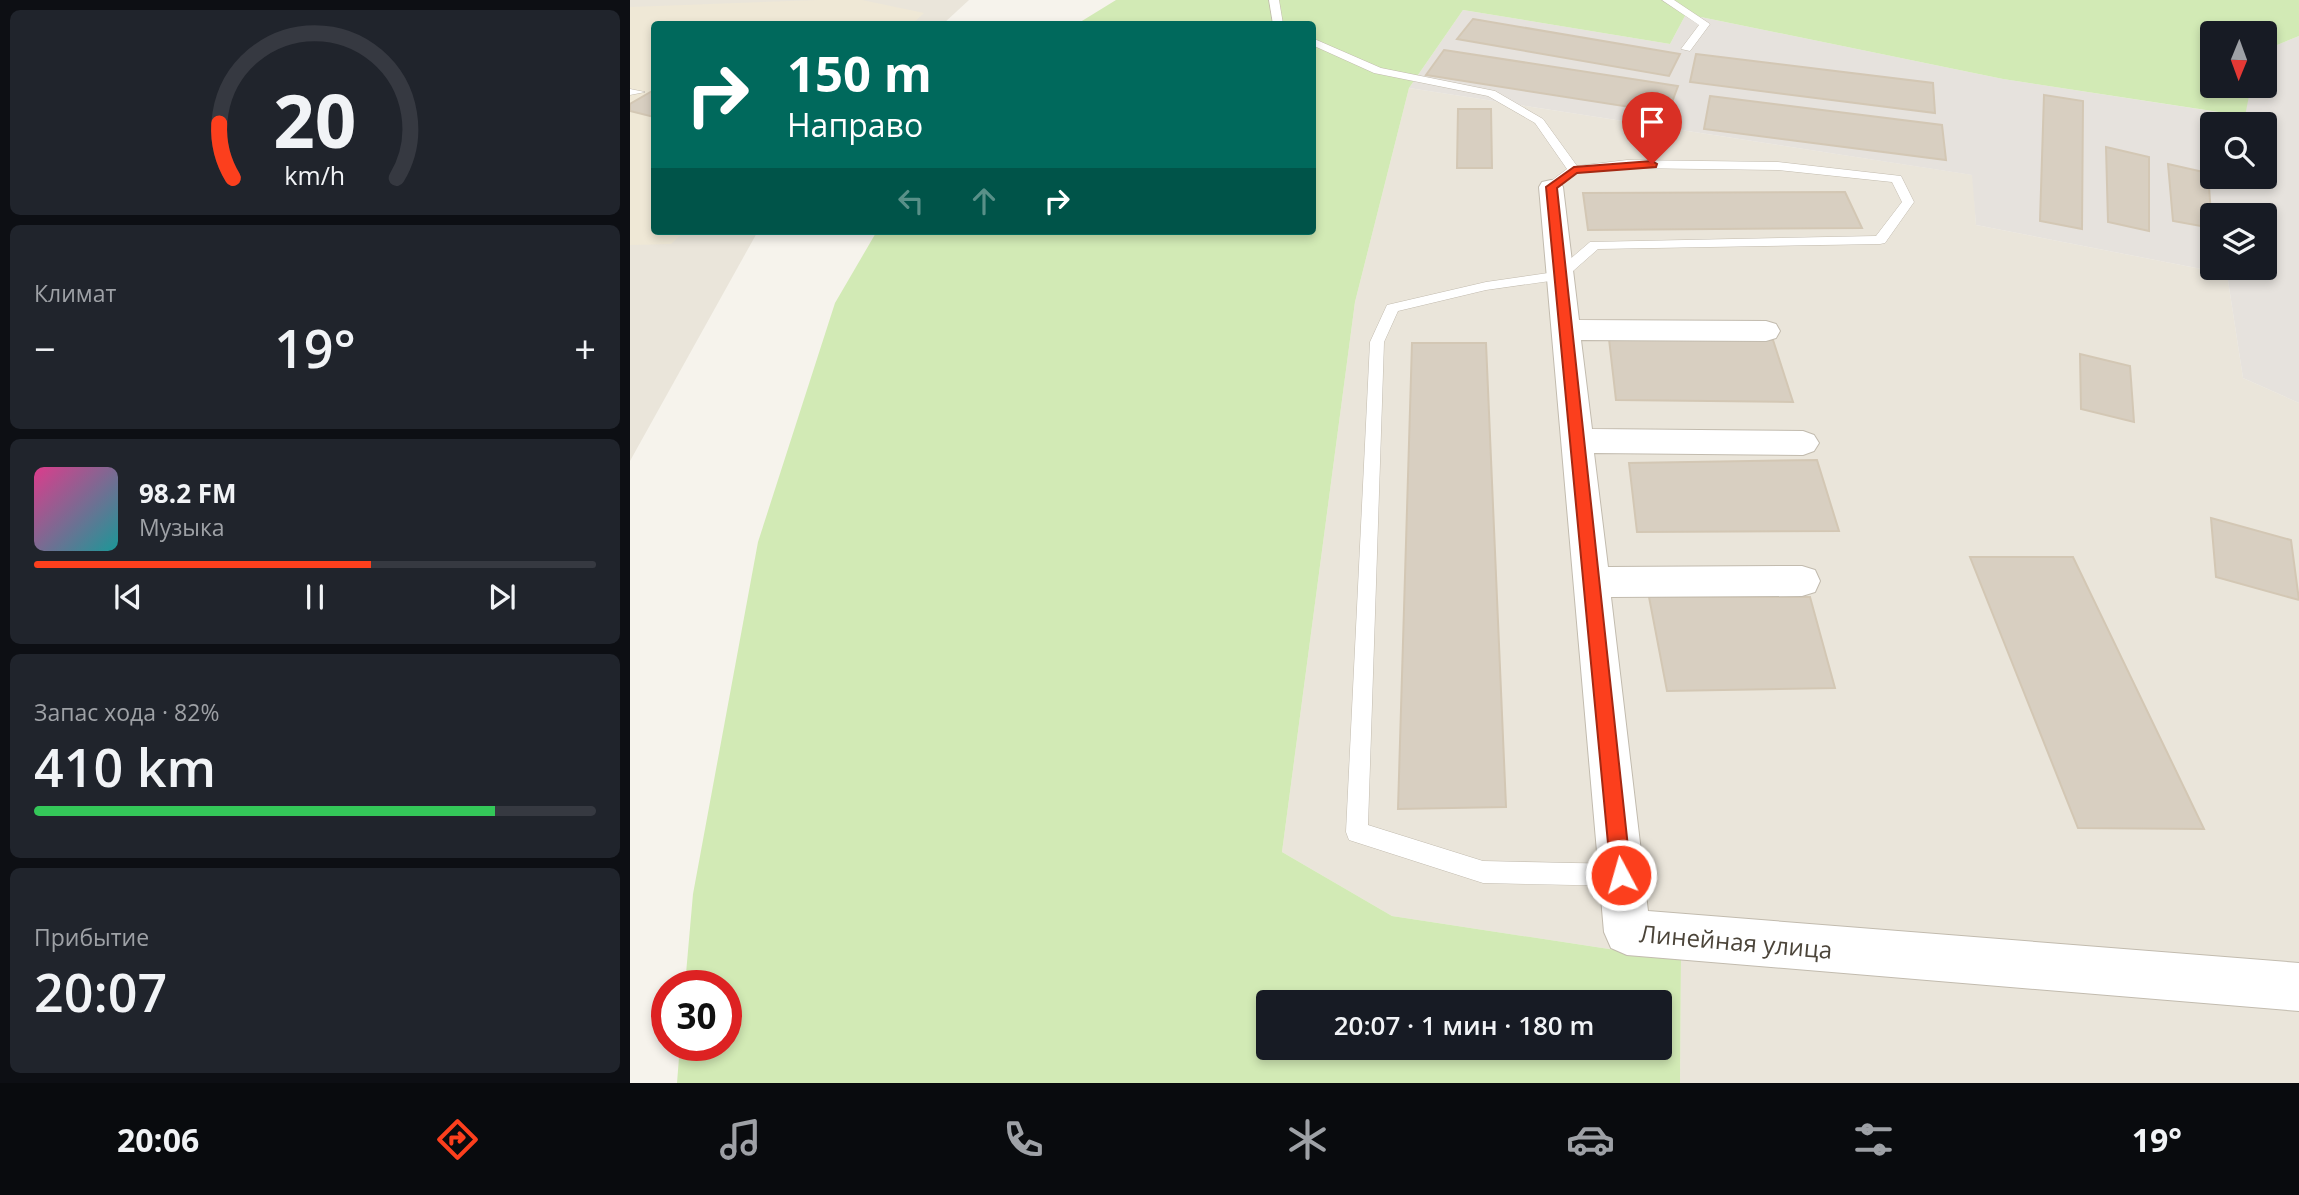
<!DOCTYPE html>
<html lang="ru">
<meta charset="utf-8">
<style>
body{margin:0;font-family:"Open Sans",sans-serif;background:#20242c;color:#f1f3f6;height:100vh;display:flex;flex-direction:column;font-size:26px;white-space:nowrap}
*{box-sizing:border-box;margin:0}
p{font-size:23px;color:#9ea1a6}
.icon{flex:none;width:38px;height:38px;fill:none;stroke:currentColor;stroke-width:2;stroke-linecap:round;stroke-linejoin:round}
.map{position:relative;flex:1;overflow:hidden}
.side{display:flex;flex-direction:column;gap:10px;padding:10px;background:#0d0f14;width:630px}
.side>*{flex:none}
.guide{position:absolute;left:21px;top:21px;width:665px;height:214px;border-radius:7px;box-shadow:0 4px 10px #0003;background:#00695c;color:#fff;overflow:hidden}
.needle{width:46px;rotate:181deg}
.controls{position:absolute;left:1570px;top:21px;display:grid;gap:14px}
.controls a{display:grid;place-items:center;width:77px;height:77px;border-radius:7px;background:#171b24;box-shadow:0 4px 10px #0003;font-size:35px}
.speed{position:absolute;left:21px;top:970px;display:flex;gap:14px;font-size:35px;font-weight:700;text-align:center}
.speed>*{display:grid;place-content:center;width:91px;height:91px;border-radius:50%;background:#171b24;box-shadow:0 4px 10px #0003;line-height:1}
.speed .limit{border:10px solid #d22;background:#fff;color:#111}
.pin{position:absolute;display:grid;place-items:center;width:60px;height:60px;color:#fff;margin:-72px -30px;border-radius:50% 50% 50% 0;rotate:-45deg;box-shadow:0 0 7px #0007}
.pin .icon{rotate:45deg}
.me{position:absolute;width:77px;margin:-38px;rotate:354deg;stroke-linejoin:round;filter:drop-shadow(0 0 5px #0008)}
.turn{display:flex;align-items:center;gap:24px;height:147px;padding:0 21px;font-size:32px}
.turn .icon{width:91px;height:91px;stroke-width:2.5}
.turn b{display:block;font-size:49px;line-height:60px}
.lanes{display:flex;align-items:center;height:66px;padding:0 21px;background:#0003;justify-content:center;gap:35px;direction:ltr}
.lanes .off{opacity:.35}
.big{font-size:52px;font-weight:600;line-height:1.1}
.side .widget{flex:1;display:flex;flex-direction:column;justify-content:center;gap:10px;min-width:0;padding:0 24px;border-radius:10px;background:#20242c}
.side .dial{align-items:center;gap:0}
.dial svg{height:182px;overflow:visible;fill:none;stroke:#363941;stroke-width:7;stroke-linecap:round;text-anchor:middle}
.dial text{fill:#f1f3f6;stroke:none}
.song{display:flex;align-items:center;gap:21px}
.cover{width:84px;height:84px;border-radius:10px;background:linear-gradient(135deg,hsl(330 70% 55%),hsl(180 70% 35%))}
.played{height:7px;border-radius:4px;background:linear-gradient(90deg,#fc3f1d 60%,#363941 60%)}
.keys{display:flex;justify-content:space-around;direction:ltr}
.heat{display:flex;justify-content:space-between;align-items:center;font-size:38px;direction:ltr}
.charge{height:10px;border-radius:5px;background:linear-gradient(90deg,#34c759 82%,#363941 0)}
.trip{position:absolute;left:626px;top:990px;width:416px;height:70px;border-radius:7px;background:#171b24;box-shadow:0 4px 10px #0003;font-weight:600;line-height:70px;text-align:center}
.tabs{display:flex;height:112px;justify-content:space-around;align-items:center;background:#090b0e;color:#9ea1a6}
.tabs .icon{width:49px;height:49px}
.tabs .current{color:#fc3f1d}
.tabs b{font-size:32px;color:#f1f3f6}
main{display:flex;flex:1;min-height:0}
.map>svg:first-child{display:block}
</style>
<main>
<section class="side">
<div class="widget dial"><svg viewBox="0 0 100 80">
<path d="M14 69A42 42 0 1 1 86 69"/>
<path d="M14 69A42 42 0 0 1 8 45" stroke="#fc3f1d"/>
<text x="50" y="56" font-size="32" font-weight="700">20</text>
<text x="50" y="72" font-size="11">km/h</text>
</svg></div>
<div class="widget"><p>Климат</p>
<div class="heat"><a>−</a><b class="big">19°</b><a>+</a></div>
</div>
<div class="widget">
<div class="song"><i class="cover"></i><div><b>98.2 FM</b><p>Музыка</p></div></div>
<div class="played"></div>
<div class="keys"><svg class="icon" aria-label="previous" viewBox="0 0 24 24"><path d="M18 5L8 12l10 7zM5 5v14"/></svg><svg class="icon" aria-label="pause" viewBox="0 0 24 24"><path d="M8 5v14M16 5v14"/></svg><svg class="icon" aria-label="next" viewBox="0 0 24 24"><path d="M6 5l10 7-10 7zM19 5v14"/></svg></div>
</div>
<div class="widget"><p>Запас хода · 82%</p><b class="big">410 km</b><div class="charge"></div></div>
<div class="widget"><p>Прибытие</p><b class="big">20:07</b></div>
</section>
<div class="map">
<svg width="1669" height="1083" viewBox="0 0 1669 1083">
<rect width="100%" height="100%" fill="#f6f3ec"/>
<path fill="#eae5da" d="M 0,0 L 339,0 L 313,24 L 24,24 L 24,231 L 128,231 L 0,461 Z
M 779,88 L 1343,175 L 1346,225 L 1597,274 L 1613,378 L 1669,403 L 1669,1083 L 1050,1083 L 1051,960 L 762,916 L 652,852 L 725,302 Z"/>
<path fill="#e6e2dd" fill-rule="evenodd" d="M 833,10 L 1040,44 L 1056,14 L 1373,79 L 1614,116 L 1621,86 L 1634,86 L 1635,50 L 1669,36 L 1669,403 L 1613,378 L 1597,274 L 1346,225 L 1342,175 L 779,88 ZM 1582,124 L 1634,124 L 1634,177 L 1582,177 ZM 1582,215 L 1634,215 L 1634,268 L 1582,268 Z"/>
<path fill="#efe8d6" d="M 188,0 L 232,0 L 294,13 L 282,24 L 24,24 L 24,231 L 55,231 L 41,244 L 0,245 L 0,7 Z"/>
<path fill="#d2eab5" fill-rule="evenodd" d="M 486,0 L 1669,0 L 1669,36 L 1635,50 L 1634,33 L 1582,33 L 1582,86 L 1621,86 L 1615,116 L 1373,79 L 1056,14 L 1040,44 L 833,10 L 779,88 L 725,302 L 652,852 L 762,916 L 1051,960 L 1050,1083 L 47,1083 L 50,1045 L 96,1045 L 96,985 L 55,985 L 63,894 L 128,542 L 205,303 L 247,231 L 682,231 L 682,24 L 447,24 ZM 639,1003 L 1031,1003 L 1031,1048 L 639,1048 Z"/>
<path fill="#d8cfc1" stroke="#d3c7b4" stroke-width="2" d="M 843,19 L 1050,54 L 1039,76 L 827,39 Z
M 814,50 L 1048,86 L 1038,113 L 796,75 Z
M 1066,54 L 1303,83 L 1305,113 L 1060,82 Z
M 24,90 L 24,117 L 0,111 L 0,104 Z
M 1414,95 L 1453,101 L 1452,229 L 1410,221 Z
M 1080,96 L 1312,125 L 1316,160 L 1074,129 Z
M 828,109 L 861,109 L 862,168 L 827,168 Z
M 1476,147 L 1519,157 L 1519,231 L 1478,222 Z
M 1538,164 L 1578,173 L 1582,228 L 1543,221 Z
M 1215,192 L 1232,228 L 958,230 L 953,193 Z
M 979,339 L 1143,340 L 1163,402 L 986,400 Z
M 782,343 L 856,343 L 876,807 L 768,809 Z
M 1450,354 L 1500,366 L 1504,422 L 1451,409 Z
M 1187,460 L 1209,531 L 1007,532 L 999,463 Z
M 1581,518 L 1661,540 L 1669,600 L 1586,577 Z
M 1340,557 L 1443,557 L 1574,829 L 1448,828 Z
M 1019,597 L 1180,597 L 1205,688 L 1037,691 Z"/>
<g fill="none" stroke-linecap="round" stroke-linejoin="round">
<defs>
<path id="service" d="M 639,0 L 649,0 L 653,24 L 643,24 Z
M 1032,0 L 1044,0 L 1080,24 L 1060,51 L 1051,49 L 1069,25 Z
M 682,38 L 751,68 L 865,91 L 913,119 L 947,166 L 997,160 L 1148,162 L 1271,176 L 1284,202 L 1255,243 L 1250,244 L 968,249 L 934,279 L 856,290 L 768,311 L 754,342 L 738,825 L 853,861 L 991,864 L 999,867 L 1002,875 L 999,883 L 991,886 L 853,883 L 719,840 L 716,832 L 740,342 L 757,305 L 856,282 L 925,272 L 960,242 L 1246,236 L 1272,202 L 1262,182 L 1148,170 L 997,168 L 947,173 L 925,190 L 917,190 L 917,184 L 937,169 L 905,123 L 858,96 L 744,73 L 682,45 Z
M 0,89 L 15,92 L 0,95 Z"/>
<path id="minor" d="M 921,180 L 930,182 L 933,187 L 949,320 L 1136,321 L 1146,324 L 1150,331 L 1146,338 L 1136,341 L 951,340 L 962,429 L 1173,431 L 1184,435 L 1189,443 L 1184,451 L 1173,455 L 964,453 L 978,567 L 1172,566 L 1185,570 L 1190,581 L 1185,592 L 1172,596 L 981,597 L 1018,911 L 1669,963 L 1669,1011 L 997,955 L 981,948 L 974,932 L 909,187 L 912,182 Z"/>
</defs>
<use href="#service" stroke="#c2bbae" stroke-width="1"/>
<use href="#minor" stroke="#c2bbae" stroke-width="2"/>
<use href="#service" fill="#fff" fill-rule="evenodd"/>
<use href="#minor" fill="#fff" fill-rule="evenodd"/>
</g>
<path fill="#fc3f1d" stroke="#a42913" stroke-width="2" d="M 1022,161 L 1027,164 L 1026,167 L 947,173 L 927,188 L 1001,875 L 998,882 L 991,885 L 984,882 L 981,875 L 916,187 L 944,167 Z"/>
<g text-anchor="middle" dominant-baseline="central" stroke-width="5" stroke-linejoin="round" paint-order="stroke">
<g font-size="24" fill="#4b4439" stroke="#fff">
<text transform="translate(1106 941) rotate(5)">Линейная улица</text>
</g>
</g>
</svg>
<div class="controls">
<a><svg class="needle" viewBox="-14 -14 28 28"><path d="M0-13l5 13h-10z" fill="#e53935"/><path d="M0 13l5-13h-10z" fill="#9ea1a6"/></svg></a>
<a><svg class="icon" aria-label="search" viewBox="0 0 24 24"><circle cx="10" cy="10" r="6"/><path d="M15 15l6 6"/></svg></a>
<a><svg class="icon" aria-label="layers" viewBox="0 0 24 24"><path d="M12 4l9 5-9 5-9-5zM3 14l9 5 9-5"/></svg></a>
</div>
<div class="speed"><div class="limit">30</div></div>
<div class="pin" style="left:1022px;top:164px;background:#d93025"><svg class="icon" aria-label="arrive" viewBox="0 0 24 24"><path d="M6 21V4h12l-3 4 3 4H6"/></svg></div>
<svg class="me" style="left:991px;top:875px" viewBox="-20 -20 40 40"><circle r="17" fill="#fc3f1d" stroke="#fff" stroke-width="3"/><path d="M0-11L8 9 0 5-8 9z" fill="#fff"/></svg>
<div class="trip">20:07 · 1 мин · 180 m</div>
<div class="guide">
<div class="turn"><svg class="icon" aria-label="right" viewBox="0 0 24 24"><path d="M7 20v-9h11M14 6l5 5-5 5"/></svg><div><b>150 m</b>Направо</div></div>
<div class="lanes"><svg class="icon off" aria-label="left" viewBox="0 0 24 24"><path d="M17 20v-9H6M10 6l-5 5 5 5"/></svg><svg class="icon off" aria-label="ahead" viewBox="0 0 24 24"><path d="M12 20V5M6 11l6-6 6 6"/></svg><svg class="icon" aria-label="right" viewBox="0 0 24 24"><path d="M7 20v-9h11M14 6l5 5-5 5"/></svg></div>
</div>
</div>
</main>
<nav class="tabs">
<b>20:06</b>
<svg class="icon current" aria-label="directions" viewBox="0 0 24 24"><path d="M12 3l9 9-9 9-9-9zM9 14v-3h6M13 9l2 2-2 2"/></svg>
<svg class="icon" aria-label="music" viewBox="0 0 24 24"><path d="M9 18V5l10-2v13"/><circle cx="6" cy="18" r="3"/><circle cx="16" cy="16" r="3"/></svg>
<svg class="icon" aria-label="phone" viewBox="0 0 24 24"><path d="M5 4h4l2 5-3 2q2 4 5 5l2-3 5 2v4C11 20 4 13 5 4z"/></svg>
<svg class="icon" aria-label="climate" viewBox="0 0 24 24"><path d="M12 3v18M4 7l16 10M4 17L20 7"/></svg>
<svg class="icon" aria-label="car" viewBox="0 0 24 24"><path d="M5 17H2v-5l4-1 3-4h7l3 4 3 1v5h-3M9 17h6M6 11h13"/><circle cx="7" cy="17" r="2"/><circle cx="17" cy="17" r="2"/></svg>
<svg class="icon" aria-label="filters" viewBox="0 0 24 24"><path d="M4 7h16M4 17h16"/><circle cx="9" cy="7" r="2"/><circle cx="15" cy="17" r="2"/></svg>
<b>19°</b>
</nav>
